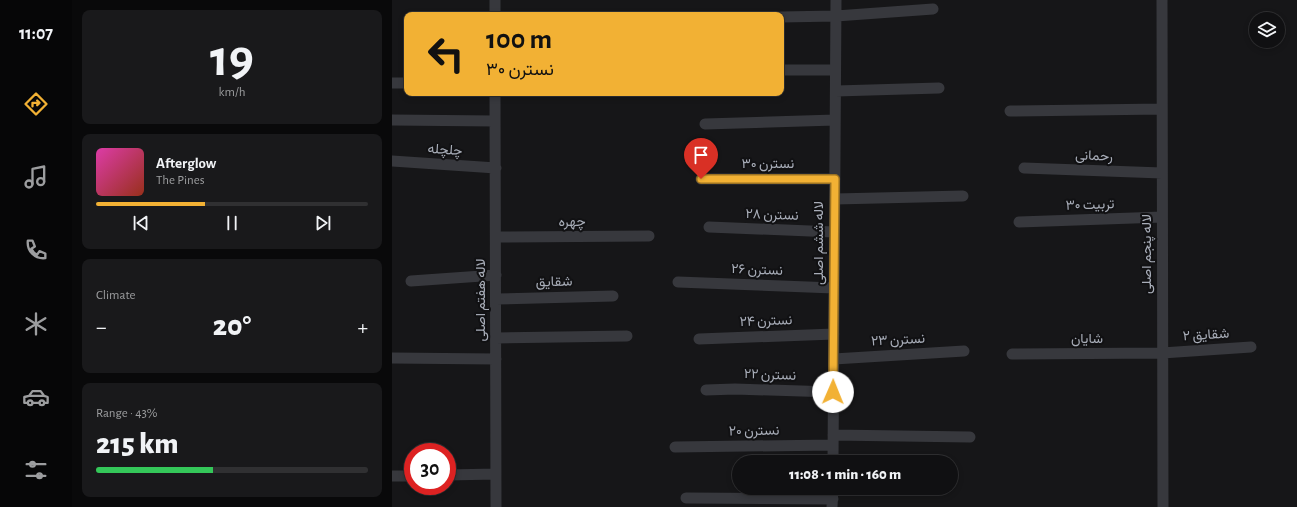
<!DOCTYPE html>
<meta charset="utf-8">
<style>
body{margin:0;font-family:"Alegreya Sans",Vazirmatn,sans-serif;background:#19191b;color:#f1f3f6;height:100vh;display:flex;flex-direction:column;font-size:15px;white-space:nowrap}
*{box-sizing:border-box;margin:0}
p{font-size:13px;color:#9c9d9f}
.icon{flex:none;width:22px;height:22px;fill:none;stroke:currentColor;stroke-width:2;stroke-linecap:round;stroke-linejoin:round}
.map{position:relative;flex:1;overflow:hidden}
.sheet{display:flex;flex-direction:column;gap:10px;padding:10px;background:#09090a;width:320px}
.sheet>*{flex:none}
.hud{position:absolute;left:12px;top:12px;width:380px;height:84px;border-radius:8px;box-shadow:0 2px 6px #0003,0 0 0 1px #303032;background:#f2b134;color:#111;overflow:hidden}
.buttons{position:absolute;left:857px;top:12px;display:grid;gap:8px}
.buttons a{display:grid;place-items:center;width:36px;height:36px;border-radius:50%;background:#101012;box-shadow:0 2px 6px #0003,0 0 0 1px #303032;font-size:20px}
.speed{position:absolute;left:12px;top:443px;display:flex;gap:8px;font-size:20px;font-weight:700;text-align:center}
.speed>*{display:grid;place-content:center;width:52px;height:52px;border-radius:50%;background:#101012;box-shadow:0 2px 6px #0003,0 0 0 1px #303032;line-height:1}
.speed .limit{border:6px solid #d22;background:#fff;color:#111}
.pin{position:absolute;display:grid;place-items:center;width:34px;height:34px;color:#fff;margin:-41px -17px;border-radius:50% 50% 50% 0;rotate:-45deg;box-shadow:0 0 4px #0007}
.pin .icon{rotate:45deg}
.me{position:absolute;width:44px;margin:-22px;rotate:1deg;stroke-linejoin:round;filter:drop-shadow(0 0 3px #0008)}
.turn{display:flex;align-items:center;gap:14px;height:84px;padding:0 16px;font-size:18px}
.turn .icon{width:52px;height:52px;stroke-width:2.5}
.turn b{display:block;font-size:28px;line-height:34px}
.big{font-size:30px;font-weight:800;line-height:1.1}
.sheet .card{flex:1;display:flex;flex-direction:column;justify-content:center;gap:6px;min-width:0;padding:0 14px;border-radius:8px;background:#19191b}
.sheet .dial{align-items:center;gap:0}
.dial b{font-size:52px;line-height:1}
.song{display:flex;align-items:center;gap:12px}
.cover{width:48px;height:48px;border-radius:6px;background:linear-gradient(135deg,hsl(320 70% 55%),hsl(10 70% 35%))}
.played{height:4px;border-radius:2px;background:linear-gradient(90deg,#f2b134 40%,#303032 40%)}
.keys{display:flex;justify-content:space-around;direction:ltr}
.heat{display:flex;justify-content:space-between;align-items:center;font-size:22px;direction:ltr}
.charge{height:6px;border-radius:3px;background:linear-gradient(90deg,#34c759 43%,#303032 0)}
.trip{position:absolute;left:340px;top:455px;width:226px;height:40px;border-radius:20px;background:#101012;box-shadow:0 2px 6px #0003,0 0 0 1px #303032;font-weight:800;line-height:40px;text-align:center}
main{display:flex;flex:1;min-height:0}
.tabs{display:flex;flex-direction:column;width:72px;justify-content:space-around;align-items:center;background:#060607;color:#9c9d9f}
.tabs .icon{width:28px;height:28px}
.tabs .on{color:#f2b134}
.tabs b{font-size:18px;color:#f1f3f6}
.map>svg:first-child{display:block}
</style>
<main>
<nav class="tabs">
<b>11:07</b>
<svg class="icon on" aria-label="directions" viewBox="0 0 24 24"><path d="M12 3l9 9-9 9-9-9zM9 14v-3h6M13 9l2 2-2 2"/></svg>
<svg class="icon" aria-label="music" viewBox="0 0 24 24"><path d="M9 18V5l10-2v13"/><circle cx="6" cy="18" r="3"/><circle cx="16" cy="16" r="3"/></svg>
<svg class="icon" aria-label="phone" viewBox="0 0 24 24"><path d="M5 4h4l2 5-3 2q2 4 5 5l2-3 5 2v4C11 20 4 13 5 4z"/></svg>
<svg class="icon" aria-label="climate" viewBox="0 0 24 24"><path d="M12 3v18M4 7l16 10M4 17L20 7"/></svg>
<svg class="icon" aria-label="car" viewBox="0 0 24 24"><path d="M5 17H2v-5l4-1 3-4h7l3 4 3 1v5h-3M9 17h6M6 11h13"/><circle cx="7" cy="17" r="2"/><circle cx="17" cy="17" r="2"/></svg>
<svg class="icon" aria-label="filters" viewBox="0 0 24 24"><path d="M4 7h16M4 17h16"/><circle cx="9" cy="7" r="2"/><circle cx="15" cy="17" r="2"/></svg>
</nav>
<section class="sheet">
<div class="card dial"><b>19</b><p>km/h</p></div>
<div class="card">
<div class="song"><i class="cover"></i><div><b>Afterglow</b><p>The Pines</p></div></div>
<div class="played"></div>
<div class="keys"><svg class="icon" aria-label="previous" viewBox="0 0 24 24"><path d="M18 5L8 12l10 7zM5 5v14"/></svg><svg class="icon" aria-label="pause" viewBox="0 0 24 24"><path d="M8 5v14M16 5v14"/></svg><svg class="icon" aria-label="next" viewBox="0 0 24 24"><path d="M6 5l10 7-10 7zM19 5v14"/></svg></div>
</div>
<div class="card"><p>Climate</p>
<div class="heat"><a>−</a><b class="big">20°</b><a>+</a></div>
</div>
<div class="card"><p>Range · 43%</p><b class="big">215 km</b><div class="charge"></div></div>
</section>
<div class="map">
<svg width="905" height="507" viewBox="0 0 905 507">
<rect width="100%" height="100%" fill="#161618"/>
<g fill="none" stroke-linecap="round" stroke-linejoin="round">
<path stroke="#37383d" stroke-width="11" d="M 103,0 L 103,15
M 770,0 L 771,507
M 389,17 L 444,16 L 541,9
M 389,70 L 443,70
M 0,83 L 15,83
M 444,91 L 547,88
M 103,93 L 104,507
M 618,111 L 770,109
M 0,120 L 103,121
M 313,124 L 443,120
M 0,161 L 104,168
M 632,168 L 770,173
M 309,179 L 443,179
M 443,199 L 571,196
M 627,222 L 770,217
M 317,227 L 442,232
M 104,237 L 257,236
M 19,281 L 104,275
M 286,282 L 442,288
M 104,299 L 221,296
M 104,338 L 235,336
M 307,339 L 442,334
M 620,354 L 770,353 L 859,347
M 0,358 L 104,359
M 442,359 L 572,351
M 314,390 L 343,389 L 441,392
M 441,435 L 578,437
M 283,447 L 441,445
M 441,462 L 444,0
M 55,475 L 104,474
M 0,476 L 21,476
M 294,498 L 441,499
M 440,507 L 441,488"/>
</g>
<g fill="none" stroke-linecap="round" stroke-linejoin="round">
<defs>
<path id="route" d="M 309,179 L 443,179 L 441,392"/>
</defs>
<use href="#route" stroke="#9d7322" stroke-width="10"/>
<use href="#route" stroke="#f2b134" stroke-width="7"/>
</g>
<g text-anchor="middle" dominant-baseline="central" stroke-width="4" stroke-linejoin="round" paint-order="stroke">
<g font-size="14" fill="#a8adb8" stroke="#111113">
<text transform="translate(53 150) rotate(4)">چلچله</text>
<text transform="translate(702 156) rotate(2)">رحمانی</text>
<text x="376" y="164">نسترن ۳۰</text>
<text transform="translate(698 205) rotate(-2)">تربیت ۳۰</text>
<text transform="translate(380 215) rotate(2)">نسترن ۲۸</text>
<text x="180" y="222">چهره</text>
<text transform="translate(427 243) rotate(-90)">لاله ششم اصلی</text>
<text transform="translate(755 254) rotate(-90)">لاله پنجم اصلی</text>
<text transform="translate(365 270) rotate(2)">نسترن ۲۶</text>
<text transform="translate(162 282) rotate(-1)">شقایق</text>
<text transform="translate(89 300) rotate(-90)">لاله هفتم اصلی</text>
<text transform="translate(374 321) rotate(-2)">نسترن ۲۴</text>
<text transform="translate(814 335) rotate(-4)">شقایق ۲</text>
<text x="695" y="339">شایان</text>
<text transform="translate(506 340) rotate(-3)">نسترن ۲۳</text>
<text transform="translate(378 375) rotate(2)">نسترن ۲۲</text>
<text transform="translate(362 431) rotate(-1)">نسترن ۲۰</text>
</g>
</g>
</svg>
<div class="buttons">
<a><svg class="icon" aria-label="layers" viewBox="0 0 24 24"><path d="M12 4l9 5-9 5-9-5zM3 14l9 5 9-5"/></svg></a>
</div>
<div class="speed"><div class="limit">30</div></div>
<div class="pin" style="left:309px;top:179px;background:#d93025"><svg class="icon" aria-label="arrive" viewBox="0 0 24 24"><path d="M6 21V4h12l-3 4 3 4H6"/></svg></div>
<svg class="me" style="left:441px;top:392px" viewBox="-20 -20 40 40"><circle r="19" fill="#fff"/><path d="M0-13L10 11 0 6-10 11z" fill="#f2b134"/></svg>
<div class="trip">11:08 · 1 min · 160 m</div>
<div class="hud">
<div class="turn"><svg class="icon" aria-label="left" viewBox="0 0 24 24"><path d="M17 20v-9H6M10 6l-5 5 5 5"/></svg><div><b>100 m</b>نسترن ۳۰</div></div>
</div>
</div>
</main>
